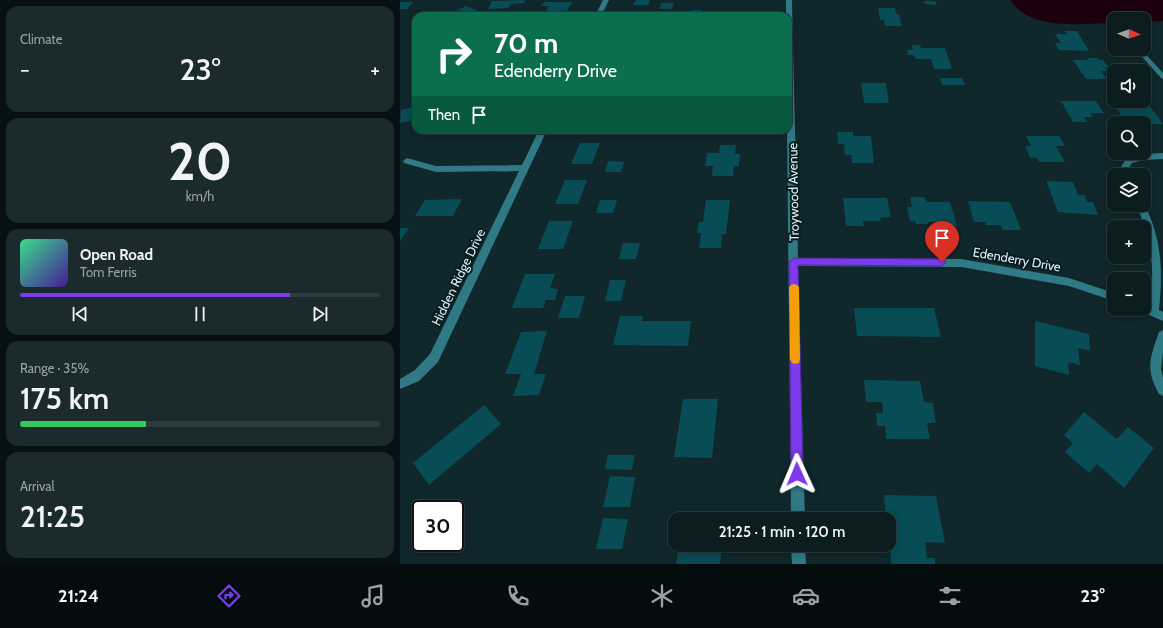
<!DOCTYPE html>
<meta charset="utf-8">
<style>
body{margin:0;font-family:Cabin,sans-serif;background:#1a2a2d;color:#f1f3f6;height:100vh;display:flex;flex-direction:column;font-size:15px;white-space:nowrap}
*{box-sizing:border-box;margin:0}
p{font-size:13px;color:#9aa2a5}
.icon{flex:none;width:22px;height:22px;fill:none;stroke:currentColor;stroke-width:2;stroke-linecap:round;stroke-linejoin:round}
.map{position:relative;flex:1;overflow:hidden}
.side{display:flex;flex-direction:column;gap:6px;padding:6px;background:#071012;width:400px}
.side>*{flex:none}
.top-card{position:absolute;left:12px;top:12px;width:380px;height:122px;border-radius:12px;box-shadow:0 2px 10px #0003,0 0 0 1px #2c3b3e;background:#0b6e4f;color:#fff;overflow:hidden}
.needle{width:26px;rotate:92deg}
.tools{position:absolute;left:707px;top:12px;display:grid;gap:8px}
.tools a{display:grid;place-items:center;width:44px;height:44px;border-radius:8px;background:#0c1d20;box-shadow:0 2px 10px #0003,0 0 0 1px #2c3b3e;font-size:20px}
.speed{position:absolute;left:12px;top:500px;display:flex;gap:8px;font-size:20px;font-weight:700;text-align:center}
.speed>*{display:grid;place-content:center;width:52px;height:52px;border-radius:50%;background:#0c1d20;box-shadow:0 2px 10px #0003,0 0 0 1px #2c3b3e;line-height:1}
.speed .limit{border:2px solid #111;border-radius:6px;background:#fff;color:#111}
.pin{position:absolute;display:grid;place-items:center;width:34px;height:34px;color:#fff;margin:-41px -17px;border-radius:50% 50% 50% 0;rotate:-45deg;box-shadow:0 0 4px #0007}
.pin .icon{rotate:45deg}
.me{position:absolute;width:44px;margin:-22px;rotate:359deg;stroke-linejoin:round;filter:drop-shadow(0 0 3px #0008)}
.turn{display:flex;align-items:center;gap:14px;height:84px;padding:0 16px;font-size:18px}
.turn .icon{width:52px;height:52px;stroke-width:2.5}
.turn b{display:block;font-size:28px;line-height:34px}
.then{display:flex;align-items:center;height:38px;padding:0 16px;background:#0003;gap:8px;font-size:15px}
.big{font-size:30px;font-weight:600;line-height:1.1}
.side .tile{flex:1;display:flex;flex-direction:column;justify-content:center;gap:6px;min-width:0;padding:0 14px;border-radius:12px;background:#1a2a2d}
.side .dial{align-items:center;gap:0}
.dial b{font-size:52px;line-height:1}
.song{display:flex;align-items:center;gap:12px}
.cover{width:48px;height:48px;border-radius:6px;background:linear-gradient(135deg,hsl(150 70% 55%),hsl(260 70% 35%))}
.played{height:4px;border-radius:2px;background:linear-gradient(90deg,#7c3aed 75%,#2c3b3e 75%)}
.keys{display:flex;justify-content:space-around;direction:ltr}
.heat{display:flex;justify-content:space-between;align-items:center;font-size:22px;direction:ltr}
.charge{height:6px;border-radius:3px;background:linear-gradient(90deg,#34c759 35%,#2c3b3e 0)}
.trip{position:absolute;left:268px;top:512px;width:228px;height:40px;border-radius:12px;background:#0c1d20;box-shadow:0 2px 10px #0003,0 0 0 1px #2c3b3e;font-weight:600;line-height:40px;text-align:center}
.tabs{display:flex;height:64px;justify-content:space-around;align-items:center;background:#050c0d;color:#9aa2a5}
.tabs .icon{width:28px;height:28px}
.tabs .selected{color:#7c3aed}
.tabs b{font-size:18px;color:#f1f3f6}
main{display:flex;flex:1;min-height:0}
.map>svg:first-child{display:block}
</style>
<main>
<section class="side">
<div class="tile"><p>Climate</p>
<div class="heat"><a>−</a><b class="big">23°</b><a>+</a></div>
</div>
<div class="tile dial"><b>20</b><p>km/h</p></div>
<div class="tile">
<div class="song"><i class="cover"></i><div><b>Open Road</b><p>Tom Ferris</p></div></div>
<div class="played"></div>
<div class="keys"><svg class="icon" aria-label="previous" viewBox="0 0 24 24"><path d="M18 5L8 12l10 7zM5 5v14"/></svg><svg class="icon" aria-label="pause" viewBox="0 0 24 24"><path d="M8 5v14M16 5v14"/></svg><svg class="icon" aria-label="next" viewBox="0 0 24 24"><path d="M6 5l10 7-10 7zM19 5v14"/></svg></div>
</div>
<div class="tile"><p>Range · 35%</p><b class="big">175 km</b><div class="charge"></div></div>
<div class="tile"><p>Arrival</p><b class="big">21:25</b></div>
</section>
<div class="map">
<svg width="763" height="564" viewBox="0 0 763 564">
<rect width="100%" height="100%" fill="#10272b"/>
<path fill="#1c0010" d="M 610,0 L 763,0 L 763,21 L 744,22 L 744,19 L 714,19 L 714,23 C 681,23 631,32 610,0 Z"/>
<path fill="#084c55" d="M 125,0 L 124,3 L 111,4 L 109,8 L 88,9 L 92,1 Z
M 236,0 L 250,0 L 248,5 L 233,5 Z
M 524,1 L 535,1 L 537,5 L 525,4 Z
M 0,2 L 13,2 L 7,9 L 0,9 Z
M 144,2 L 172,2 L 166,13 L 145,13 L 149,6 L 141,6 Z
M 261,3 L 274,3 L 272,9 L 260,9 Z
M 66,6 L 78,11 L 68,16 L 45,16 Z
M 478,8 L 495,8 L 496,14 L 499,14 L 502,26 L 485,26 L 484,20 L 480,20 Z
M 292,10 L 302,10 L 300,16 L 291,16 Z
M 335,11 L 349,12 L 349,16 L 334,16 Z
M 231,13 L 246,13 L 245,16 L 230,16 Z
M 665,31 L 677,31 L 689,51 L 659,50 L 655,43 L 661,43 L 655,34 L 667,34 Z
M 512,45 L 520,45 L 521,48 L 545,48 L 552,69 L 534,69 L 531,59 L 516,59 L 514,55 L 508,55 L 507,50 L 513,50 Z
M 687,58 L 697,58 L 699,60 L 703,60 L 709,68 L 705,68 L 707,71 L 701,71 L 707,79 L 686,79 L 673,60 L 688,60 Z
M 540,78 L 562,78 L 565,85 L 542,85 Z
M 461,83 L 486,83 L 489,103 L 464,103 Z
M 661,101 L 696,101 L 704,113 L 690,113 L 693,117 L 684,117 L 687,122 L 673,122 Z
M 727,102 L 748,104 L 763,124 L 751,124 L 747,119 L 733,119 L 731,116 L 722,116 L 713,104 L 728,104 Z
M 16,107 L 16,120 L 0,123 L 1,110 Z
M 73,130 L 99,130 L 96,135 L 70,135 Z
M 220,130 L 237,130 L 236,133 L 219,133 Z
M 437,132 L 453,132 L 453,136 L 471,136 L 474,163 L 452,163 L 451,155 L 445,155 L 444,144 L 438,144 Z
M 626,136 L 659,136 L 665,146 L 656,146 L 665,162 L 639,162 L 637,158 L 630,158 L 625,146 L 631,146 Z
M 180,143 L 200,143 L 192,164 L 171,164 Z
M 320,145 L 336,145 L 335,154 L 340,154 L 339,166 L 334,166 L 333,176 L 312,176 L 313,166 L 305,166 L 307,153 L 319,153 Z
M 208,161 L 224,162 L 221,172 L 205,172 Z
M 165,180 L 187,180 L 178,204 L 155,204 Z
M 646,181 L 673,182 L 678,195 L 684,195 L 687,202 L 693,202 L 698,215 L 658,212 Z
M 510,197 L 525,197 L 526,202 L 550,202 L 557,226 L 537,226 L 536,222 L 528,222 L 528,224 L 516,224 L 515,221 L 510,221 L 507,207 L 512,207 Z
M 443,198 L 487,198 L 491,217 L 480,218 L 481,221 L 463,221 L 464,226 L 446,226 Z
M 62,199 L 53,216 L 15,216 L 25,200 Z
M 200,200 L 217,200 L 213,213 L 196,213 Z
M 306,200 L 330,200 L 326,234 L 322,234 L 321,248 L 299,248 L 301,233 L 297,233 L 299,222 L 303,222 Z
M 568,201 L 610,202 L 621,230 L 603,230 L 601,225 L 586,225 L 586,222 L 574,222 Z
M 149,221 L 173,221 L 163,249 L 138,249 Z
M 0,228 L 9,228 L 0,241 Z
M 223,243 L 240,243 L 236,259 L 219,259 Z
M 125,274 L 155,274 L 150,288 L 158,289 L 155,300 L 146,300 L 143,308 L 112,308 Z
M 210,280 L 226,280 L 221,301 L 205,301 Z
M 165,296 L 185,296 L 179,318 L 158,318 Z
M 454,308 L 534,308 L 541,337 L 457,336 Z
M 220,316 L 243,316 L 242,321 L 291,321 L 288,346 L 213,345 Z
M 635,321 L 689,334 L 690,351 L 678,348 L 680,365 L 668,362 L 669,375 L 635,366 Z
M 147,331 L 134,374 L 146,374 L 139,395 L 113,396 L 121,374 L 105,374 L 121,332 Z
M 464,380 L 520,381 L 524,402 L 533,403 L 536,423 L 527,423 L 530,439 L 486,439 L 485,426 L 477,426 L 476,413 L 483,413 L 482,402 L 466,402 Z
M 283,399 L 318,399 L 312,458 L 274,457 Z
M 84,405 L 101,424 L 29,485 L 13,463 Z
M 684,412 L 717,439 L 728,427 L 754,448 L 724,488 L 697,464 L 689,473 L 665,452 L 673,443 L 664,435 Z
M 208,455 L 235,455 L 232,470 L 205,469 Z
M 210,476 L 235,477 L 230,507 L 203,507 Z
M 484,495 L 536,496 L 545,543 L 525,542 L 527,558 L 535,558 L 535,564 L 491,564 L 489,519 L 486,519 Z
M 203,518 L 228,519 L 222,549 L 196,549 Z
M 291,545 L 322,545 L 320,564 L 276,564 L 278,552 L 290,552 Z"/>
<g fill="none" stroke-linecap="round" stroke-linejoin="round">
<path fill="#307a86" fill-rule="evenodd" d="M 203,0 L 209,0 L 201,16 L 195,16 Z
M 386,0 L 392,0 L 398,258 L 561,259 L 669,278 L 714,293 L 714,301 L 669,286 L 561,267 L 398,266 L 405,519 L 391,519 L 387,130 L 388,16 L 386,16 Z
M 735,49 L 741,49 L 763,73 L 763,79 L 761,78 Z
M 139,130 L 147,130 L 38,362 L 19,381 L 0,389 L 0,379 L 15,370 L 30,354 L 119,171 L 36,172 L 4,163 L 3,161 L 7,158 L 36,166 L 122,165 Z
M 763,153 L 763,159 L 744,160 L 732,163 L 727,170 L 729,175 L 721,175 L 719,170 L 726,159 L 744,154 Z
M 744,204 C 762,238 763,272 759,310 L 763,312 L 763,321 L 740,311 L 739,309 L 744,309 L 744,304 L 750,306 C 755,270 752,238 736,205 Z
M 763,330 L 763,352 L 761,369 L 763,378 L 763,396 L 759,394 C 746,370 749,360 758,335 L 759,332 Z
M 391,545 L 405,545 L 406,564 L 392,564 Z"/>
</g>
<path fill="#7c3aed" stroke="#51269a" d="M 394,258 L 542,259 L 546,262 L 542,266 L 398,265 L 403,474 L 401,478 L 397,479 L 393,478 L 391,474 L 389,262 Z"/>
<path fill="#f59e0b" d="M 394,284 L 397,285 L 399,287 L 400,359 L 399,363 L 395,364 L 392,363 L 390,359 L 389,287 L 391,285 Z"/>
<g text-anchor="middle" dominant-baseline="central" stroke-width="4" stroke-linejoin="round" paint-order="stroke">
<g font-size="13" fill="#e1eef1" stroke="#061d21">
<text transform="translate(393 192) rotate(-91)">Troywood Avenue</text>
<text transform="translate(617 259) rotate(10)">Edenderry Drive</text>
<text transform="translate(58 277) rotate(-64)">Hidden Ridge Drive</text>
</g>
</g>
</svg>
<div class="tools">
<a><svg class="needle" viewBox="-14 -14 28 28"><path d="M0-13l5 13h-10z" fill="#e53935"/><path d="M0 13l5-13h-10z" fill="#9aa2a5"/></svg></a>
<a><svg class="icon" aria-label="sound" viewBox="0 0 24 24"><path d="M4 9h4l5-4v14l-5-4H4zM17 9q2 3 0 6"/></svg></a>
<a><svg class="icon" aria-label="search" viewBox="0 0 24 24"><circle cx="10" cy="10" r="6"/><path d="M15 15l6 6"/></svg></a>
<a><svg class="icon" aria-label="layers" viewBox="0 0 24 24"><path d="M12 4l9 5-9 5-9-5zM3 14l9 5 9-5"/></svg></a>
<a>+</a>
<a>−</a>
</div>
<div class="speed"><div class="limit">30</div></div>
<div class="pin" style="left:542px;top:262px;background:#d93025"><svg class="icon" aria-label="arrive" viewBox="0 0 24 24"><path d="M6 21V4h12l-3 4 3 4H6"/></svg></div>
<svg class="me" style="left:397px;top:474px" viewBox="-20 -20 40 40"><path d="M0-17L14 15 0 8-14 15z" fill="#7c3aed" stroke="#fff" stroke-width="4"/></svg>
<div class="trip">21:25 · 1 min · 120 m</div>
<div class="top-card">
<div class="turn"><svg class="icon" aria-label="right" viewBox="0 0 24 24"><path d="M7 20v-9h11M14 6l5 5-5 5"/></svg><div><b>70 m</b>Edenderry Drive</div></div>
<div class="then">Then<svg class="icon" aria-label="arrive" viewBox="0 0 24 24"><path d="M6 21V4h12l-3 4 3 4H6"/></svg></div>
</div>
</div>
</main>
<nav class="tabs">
<b>21:24</b>
<svg class="icon selected" aria-label="directions" viewBox="0 0 24 24"><path d="M12 3l9 9-9 9-9-9zM9 14v-3h6M13 9l2 2-2 2"/></svg>
<svg class="icon" aria-label="music" viewBox="0 0 24 24"><path d="M9 18V5l10-2v13"/><circle cx="6" cy="18" r="3"/><circle cx="16" cy="16" r="3"/></svg>
<svg class="icon" aria-label="phone" viewBox="0 0 24 24"><path d="M5 4h4l2 5-3 2q2 4 5 5l2-3 5 2v4C11 20 4 13 5 4z"/></svg>
<svg class="icon" aria-label="climate" viewBox="0 0 24 24"><path d="M12 3v18M4 7l16 10M4 17L20 7"/></svg>
<svg class="icon" aria-label="car" viewBox="0 0 24 24"><path d="M5 17H2v-5l4-1 3-4h7l3 4 3 1v5h-3M9 17h6M6 11h13"/><circle cx="7" cy="17" r="2"/><circle cx="17" cy="17" r="2"/></svg>
<svg class="icon" aria-label="filters" viewBox="0 0 24 24"><path d="M4 7h16M4 17h16"/><circle cx="9" cy="7" r="2"/><circle cx="15" cy="17" r="2"/></svg>
<b>23°</b>
</nav>
